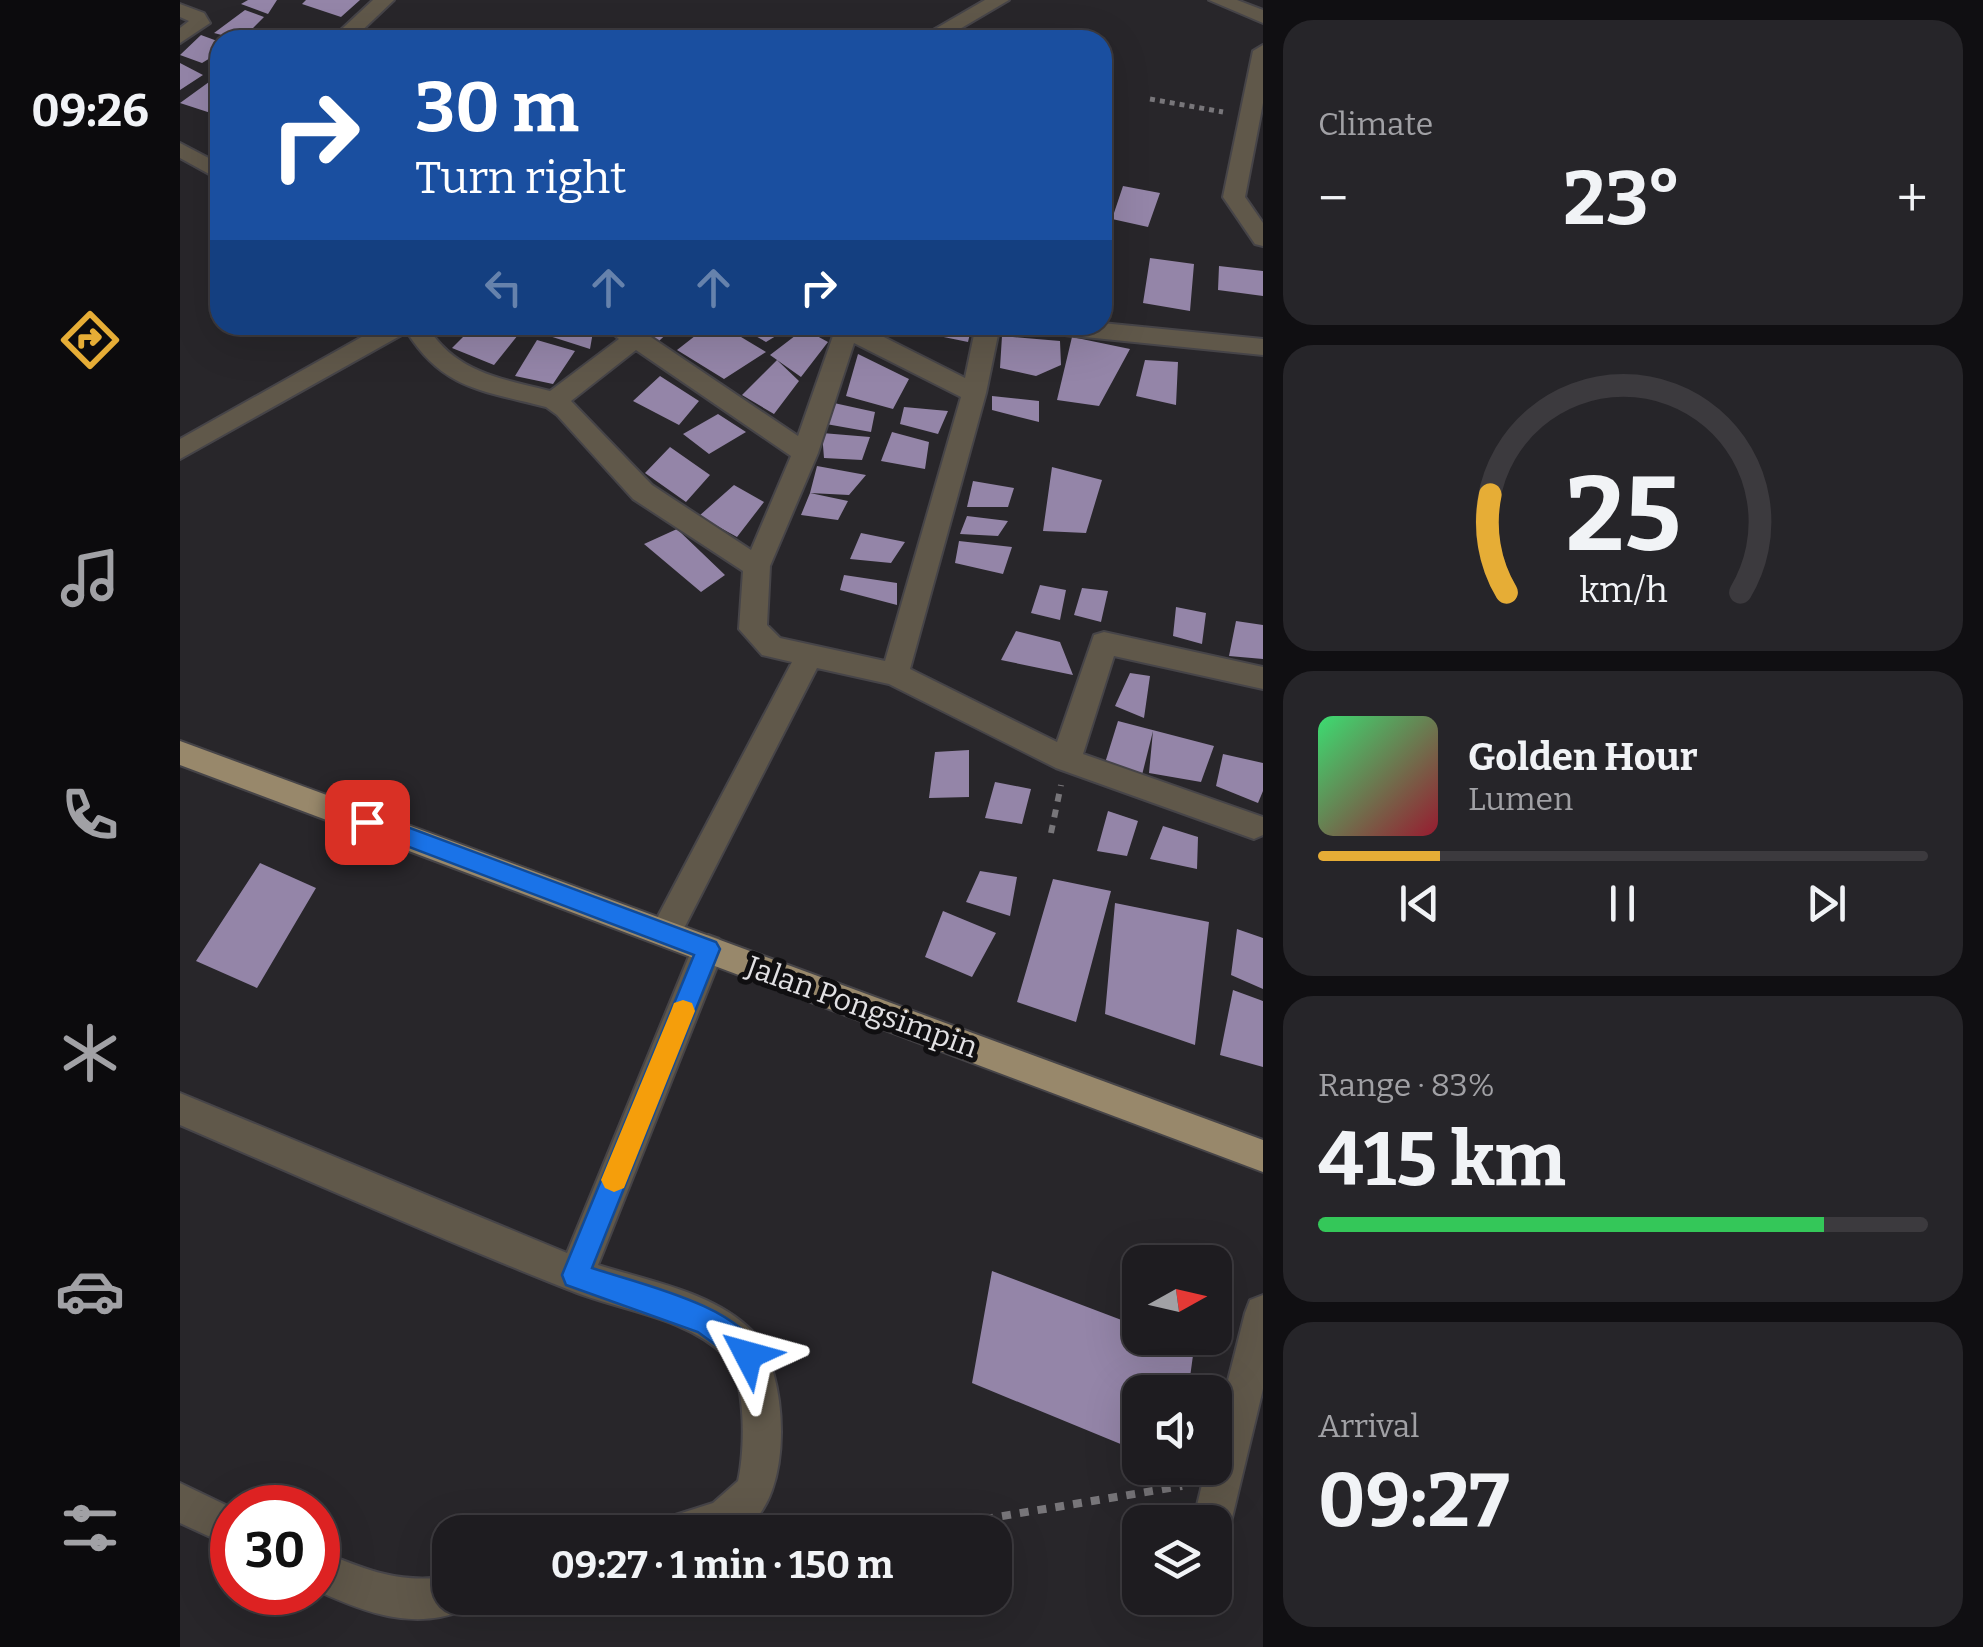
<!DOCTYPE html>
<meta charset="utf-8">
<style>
body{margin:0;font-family:Bitter,serif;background:#262529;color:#f1f3f6;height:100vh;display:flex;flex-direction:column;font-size:38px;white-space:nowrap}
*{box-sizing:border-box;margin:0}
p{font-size:32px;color:#a1a1a5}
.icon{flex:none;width:55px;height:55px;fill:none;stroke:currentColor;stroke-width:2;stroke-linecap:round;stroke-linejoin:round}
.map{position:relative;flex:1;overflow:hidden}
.side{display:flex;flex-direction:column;gap:20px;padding:20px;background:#100f12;width:720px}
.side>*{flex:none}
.hud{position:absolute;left:30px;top:30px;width:902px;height:305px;border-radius:30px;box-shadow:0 10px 40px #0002,0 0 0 2px #3c3a3e;background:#1a4fa0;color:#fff;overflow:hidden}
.needle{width:65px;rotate:82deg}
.fabs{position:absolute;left:942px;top:1245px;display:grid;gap:20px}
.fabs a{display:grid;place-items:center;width:110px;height:110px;border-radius:20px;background:#1e1c20;box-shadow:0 10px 40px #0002,0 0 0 2px #3c3a3e;font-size:50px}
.speed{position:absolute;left:30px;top:1485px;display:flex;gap:20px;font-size:50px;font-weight:700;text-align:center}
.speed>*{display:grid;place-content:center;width:130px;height:130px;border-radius:50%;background:#1e1c20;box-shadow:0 10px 40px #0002,0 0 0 2px #3c3a3e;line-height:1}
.speed .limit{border:15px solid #d22;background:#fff;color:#111}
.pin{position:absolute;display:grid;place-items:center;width:85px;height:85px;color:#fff;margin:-42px;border-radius:20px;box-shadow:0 5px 15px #0006}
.me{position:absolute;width:110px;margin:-55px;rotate:309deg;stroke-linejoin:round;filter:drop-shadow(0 0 8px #0008)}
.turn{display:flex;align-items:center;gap:35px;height:210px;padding:0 40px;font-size:45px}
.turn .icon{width:130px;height:130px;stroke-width:2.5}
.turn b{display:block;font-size:70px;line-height:85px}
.lanes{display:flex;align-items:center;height:95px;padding:0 40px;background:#0003;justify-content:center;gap:50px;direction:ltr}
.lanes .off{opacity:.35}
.big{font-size:75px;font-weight:700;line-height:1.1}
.side .widget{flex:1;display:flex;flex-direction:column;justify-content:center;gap:15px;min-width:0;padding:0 35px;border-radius:30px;background:#262529}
.side .dial{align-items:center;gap:0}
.dial svg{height:260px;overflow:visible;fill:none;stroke:#3c3a3e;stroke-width:7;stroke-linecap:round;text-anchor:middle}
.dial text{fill:#f1f3f6;stroke:none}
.song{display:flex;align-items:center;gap:30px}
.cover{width:120px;height:120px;border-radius:15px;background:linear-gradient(135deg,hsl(140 70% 55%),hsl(350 70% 35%))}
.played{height:10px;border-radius:5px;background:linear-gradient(90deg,#e6ad36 20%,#3c3a3e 20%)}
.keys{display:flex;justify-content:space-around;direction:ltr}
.heat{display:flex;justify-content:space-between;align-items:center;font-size:55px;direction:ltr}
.charge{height:15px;border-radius:8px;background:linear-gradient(90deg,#34c759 83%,#3c3a3e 0)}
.trip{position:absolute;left:252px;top:1515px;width:580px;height:100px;border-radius:30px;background:#1e1c20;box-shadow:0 10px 40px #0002,0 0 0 2px #3c3a3e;font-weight:700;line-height:100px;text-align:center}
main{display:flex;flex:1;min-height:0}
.menu{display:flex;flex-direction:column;width:180px;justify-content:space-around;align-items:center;background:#0c0b0d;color:#a1a1a5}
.menu .icon{width:70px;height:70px}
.menu .current{color:#e6ad36}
.menu b{font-size:45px;color:#f1f3f6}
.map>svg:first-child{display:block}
</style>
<main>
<nav class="menu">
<b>09:26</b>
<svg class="icon current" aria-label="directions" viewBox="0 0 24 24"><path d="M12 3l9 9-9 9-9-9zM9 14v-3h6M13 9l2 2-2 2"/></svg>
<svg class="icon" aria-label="music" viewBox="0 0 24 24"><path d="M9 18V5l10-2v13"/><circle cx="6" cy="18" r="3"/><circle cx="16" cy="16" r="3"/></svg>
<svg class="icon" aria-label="phone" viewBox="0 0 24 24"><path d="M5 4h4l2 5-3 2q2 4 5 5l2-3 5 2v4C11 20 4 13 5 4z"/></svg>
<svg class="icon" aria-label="climate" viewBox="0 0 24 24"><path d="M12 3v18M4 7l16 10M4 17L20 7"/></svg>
<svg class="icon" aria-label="car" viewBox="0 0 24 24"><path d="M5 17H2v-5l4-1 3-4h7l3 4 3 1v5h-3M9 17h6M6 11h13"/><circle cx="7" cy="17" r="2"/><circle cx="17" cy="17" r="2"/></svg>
<svg class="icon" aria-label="filters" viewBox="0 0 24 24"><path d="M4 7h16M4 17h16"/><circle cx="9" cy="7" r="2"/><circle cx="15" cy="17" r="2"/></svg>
</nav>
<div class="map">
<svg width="1083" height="1647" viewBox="0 0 1083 1647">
<rect width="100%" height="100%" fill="#28262a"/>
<path fill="#9485a8" d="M 68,0 L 97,0 L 88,14 L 61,4 Z
M 126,0 L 180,0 L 161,17 L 122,4 Z
M 65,10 L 84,17 L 61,40 L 34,33 Z
M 21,35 L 40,42 L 40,52 L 22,63 L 0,55 Z
M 0,63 L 23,75 L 0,90 Z
M 40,74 L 40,116 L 0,103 Z
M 943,186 L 980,193 L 968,227 L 932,219 Z
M 970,258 L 1014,264 L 1010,311 L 963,303 Z
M 1039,266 L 1083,271 L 1083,296 L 1038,290 Z
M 295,325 L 346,325 L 314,365 L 272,348 Z
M 363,325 L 414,326 L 410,349 L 360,333 Z
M 455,325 L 496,325 L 479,341 Z
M 529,325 L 541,325 L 586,352 L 544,379 L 497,350 Z
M 556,325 L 614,325 L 586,342 Z
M 759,325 L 792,325 L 788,342 L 754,335 Z
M 624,329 L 648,342 L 621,377 L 590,355 Z
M 822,336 L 880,341 L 881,365 L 856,376 L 820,368 Z
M 892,337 L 950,349 L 919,406 L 877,400 Z
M 357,340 L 395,351 L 373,384 L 335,376 Z
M 678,354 L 729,379 L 713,409 L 666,396 Z
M 597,360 L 619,381 L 594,414 L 562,395 Z
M 965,360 L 998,362 L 996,405 L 956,396 Z
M 480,376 L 519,401 L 499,425 L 453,401 Z
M 812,396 L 859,401 L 859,422 L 812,410 Z
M 654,403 L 695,412 L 691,432 L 646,424 Z
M 724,407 L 768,411 L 758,434 L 720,424 Z
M 538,414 L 566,432 L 529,454 L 503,434 Z
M 712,432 L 749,442 L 745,469 L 701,461 Z
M 642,433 L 690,437 L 682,460 L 644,458 Z
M 490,447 L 530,475 L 506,502 L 465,473 Z
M 637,466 L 686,475 L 669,495 L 630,493 Z
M 872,467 L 922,480 L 906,533 L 863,531 Z
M 793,481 L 834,488 L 828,507 L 787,507 Z
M 554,485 L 584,502 L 557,537 L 519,516 Z
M 630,493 L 668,501 L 658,520 L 621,515 Z
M 787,516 L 828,521 L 818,536 L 780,534 Z
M 497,529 L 545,575 L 521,592 L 464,544 Z
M 681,533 L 725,542 L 711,563 L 670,559 Z
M 779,541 L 832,547 L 823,574 L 775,563 Z
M 664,575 L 717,583 L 717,605 L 660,590 Z
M 860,585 L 886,590 L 880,620 L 851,613 Z
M 902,588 L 928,591 L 921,622 L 894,615 Z
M 996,607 L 1026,613 L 1022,644 L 993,636 Z
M 1056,621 L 1083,625 L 1083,659 L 1049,656 Z
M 836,631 L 880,642 L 893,675 L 821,660 Z
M 950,673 L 970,676 L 964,718 L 935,706 Z
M 938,721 L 1034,746 L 1021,782 L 969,773 L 973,731 L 962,775 L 925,763 Z
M 789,750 L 789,797 L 749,798 L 755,752 Z
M 1043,754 L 1083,763 L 1083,791 L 1078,803 L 1036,786 Z
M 815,782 L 851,789 L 842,824 L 805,818 Z
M 928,811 L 958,821 L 947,856 L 917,851 Z
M 983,826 L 1018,837 L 1017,869 L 970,859 Z
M 80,863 L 136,888 L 77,988 L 16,961 Z
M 800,871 L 837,877 L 830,916 L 786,902 Z
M 873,879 L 931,891 L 896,1022 L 837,1002 Z
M 935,903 L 1029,922 L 1015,1045 L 925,1014 Z
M 763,911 L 816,933 L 792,977 L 745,957 Z
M 1057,929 L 1083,938 L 1083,989 L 1051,975 Z
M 1053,990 L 1083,1001 L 1083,1067 L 1040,1055 Z
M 812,1271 L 960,1327 L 960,1338 L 987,1338 L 1014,1348 L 1008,1392 L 960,1392 L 960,1452 L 792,1383 Z"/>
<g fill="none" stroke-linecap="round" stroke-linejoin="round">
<defs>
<path id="minor" d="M 193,0 L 214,0 L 172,40 L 150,40 Z
M 805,0 L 829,0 L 761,40 L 736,40 Z
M 1029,0 L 1057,0 L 1083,10 L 1083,23 Z
M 0,4 L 24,13 L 30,23 L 0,43 L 0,28 L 9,21 L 0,17 Z
M 1083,45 L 1083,103 L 1065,197 L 1083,223 L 1083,246 L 1075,244 L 1043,197 L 1073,51 Z
M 0,143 L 40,164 L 40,180 L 0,158 Z
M 922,323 L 1083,339 L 1083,355 L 865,333 L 853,325 Z
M 203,325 L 246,325 C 276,373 319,378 370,391 L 439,339 L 424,325 L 453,325 L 618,436 L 654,333 L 646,325 L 680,325 L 785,378 L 796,325 L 820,325 L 806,393 L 730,669 L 877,742 L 914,635 L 924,632 L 1083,667 L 1083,689 L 934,656 L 903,754 L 1083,817 L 1083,835 L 1074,839 L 876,768 L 709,684 L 637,668 L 497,942 L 486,946 L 475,942 L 470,932 L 475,922 L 612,662 L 582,655 L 559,629 L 563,571 L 453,499 L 377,415 L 366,407 C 305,391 263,390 227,332 L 0,459 L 0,439 ZM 674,343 L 781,397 L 705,661 L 600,638 L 587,625 L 590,566 L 638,453 ZM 456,350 L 611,456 L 571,550 L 472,485 L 391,401 Z
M 528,935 L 539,939 L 544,949 L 418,1265 C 468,1281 534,1292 572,1331 C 609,1369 615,1499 564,1528 C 544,1540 504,1532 481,1532 L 486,1518 L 533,1503 L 558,1481 C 565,1452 567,1378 545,1356 C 506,1317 441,1311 392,1291 C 260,1239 130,1181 0,1125 L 0,1093 L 387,1253 L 512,949 L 517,939 Z
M 1083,1295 L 1083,1389 L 1051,1522 L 1046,1536 L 1035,1540 L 1035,1522 L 1013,1522 L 1026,1468 L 1035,1468 L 1035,1432 L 1065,1313 L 1070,1300 Z
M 0,1483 L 52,1508 L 52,1547 L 0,1523 Z
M 138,1550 C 184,1569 220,1585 270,1576 L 270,1598 L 289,1598 L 284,1610 C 233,1631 184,1612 138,1591 Z"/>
<path id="major" d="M 0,741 L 1083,1140 L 1083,1172 L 0,765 Z"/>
</defs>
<use href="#minor" stroke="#464448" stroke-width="4"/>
<use href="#major" stroke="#464448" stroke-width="4"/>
<path stroke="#78767a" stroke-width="5" stroke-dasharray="5 5" stroke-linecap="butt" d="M 970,99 L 1043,112"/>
<path stroke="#78767a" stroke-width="6" stroke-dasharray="8 8" stroke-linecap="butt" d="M 871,833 L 881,785"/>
<path stroke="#78767a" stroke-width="8" stroke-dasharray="9 9" stroke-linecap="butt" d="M 751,1528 L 1002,1486"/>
<use href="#minor" fill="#60584a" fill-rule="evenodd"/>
<use href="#major" fill="#98886b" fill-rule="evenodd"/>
</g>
<path fill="#1a73e8" stroke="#114b97" stroke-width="2.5" d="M 187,812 L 536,942 L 540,949 L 412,1268 C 460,1284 562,1306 582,1355 L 578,1365 L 568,1369 L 518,1332 L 386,1285 L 382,1275 L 514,955 L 179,828 L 175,822 L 179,815 Z"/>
<path fill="#f59e0b" d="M 503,1000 L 512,1003 L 515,1011 L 444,1188 L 434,1192 L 425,1188 L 421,1180 L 491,1011 L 494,1003 Z"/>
<g text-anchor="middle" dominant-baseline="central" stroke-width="10" stroke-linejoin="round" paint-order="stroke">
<g font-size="30" fill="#e2e1e4" stroke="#100f11">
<text transform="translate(682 1007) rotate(20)">Jalan Pongsimpin</text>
</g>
</g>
</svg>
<div class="fabs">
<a><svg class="needle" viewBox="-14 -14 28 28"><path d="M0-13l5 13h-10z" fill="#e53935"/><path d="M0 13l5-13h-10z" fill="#a1a1a5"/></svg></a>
<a><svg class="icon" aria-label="sound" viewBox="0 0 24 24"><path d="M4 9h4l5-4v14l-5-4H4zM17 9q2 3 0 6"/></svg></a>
<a><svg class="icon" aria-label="layers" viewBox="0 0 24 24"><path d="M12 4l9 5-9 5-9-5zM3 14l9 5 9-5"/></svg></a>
</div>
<div class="speed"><div class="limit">30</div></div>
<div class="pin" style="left:187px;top:822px;background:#d93025"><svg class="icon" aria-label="arrive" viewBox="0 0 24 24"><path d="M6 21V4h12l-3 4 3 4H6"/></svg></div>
<svg class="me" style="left:568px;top:1355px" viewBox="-20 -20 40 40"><path d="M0-17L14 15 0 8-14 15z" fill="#1a73e8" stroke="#fff" stroke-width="4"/></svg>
<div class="trip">09:27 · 1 min · 150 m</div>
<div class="hud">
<div class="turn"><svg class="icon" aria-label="right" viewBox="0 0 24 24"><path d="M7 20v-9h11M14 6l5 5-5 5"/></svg><div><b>30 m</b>Turn right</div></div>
<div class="lanes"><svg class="icon off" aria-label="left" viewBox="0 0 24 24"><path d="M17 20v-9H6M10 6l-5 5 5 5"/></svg><svg class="icon off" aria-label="ahead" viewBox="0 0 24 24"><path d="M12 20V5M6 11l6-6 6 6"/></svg><svg class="icon off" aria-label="ahead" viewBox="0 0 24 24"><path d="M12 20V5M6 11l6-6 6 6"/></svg><svg class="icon" aria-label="right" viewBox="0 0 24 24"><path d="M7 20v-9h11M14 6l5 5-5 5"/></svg></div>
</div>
</div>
<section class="side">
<div class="widget"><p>Climate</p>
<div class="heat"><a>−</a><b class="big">23°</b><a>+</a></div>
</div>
<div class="widget dial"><svg viewBox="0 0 100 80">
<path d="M14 69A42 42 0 1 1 86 69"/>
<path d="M14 69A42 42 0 0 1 9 39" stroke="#e6ad36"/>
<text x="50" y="56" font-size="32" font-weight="700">25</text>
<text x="50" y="72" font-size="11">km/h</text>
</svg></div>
<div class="widget">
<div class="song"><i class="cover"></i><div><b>Golden Hour</b><p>Lumen</p></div></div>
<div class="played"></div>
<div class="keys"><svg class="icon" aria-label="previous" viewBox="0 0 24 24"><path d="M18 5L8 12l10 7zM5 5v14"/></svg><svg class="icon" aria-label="pause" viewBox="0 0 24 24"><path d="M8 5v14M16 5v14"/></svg><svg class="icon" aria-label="next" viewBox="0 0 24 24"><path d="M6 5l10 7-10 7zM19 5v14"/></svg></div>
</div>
<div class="widget"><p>Range · 83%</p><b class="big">415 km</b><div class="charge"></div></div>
<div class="widget"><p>Arrival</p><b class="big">09:27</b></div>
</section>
</main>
